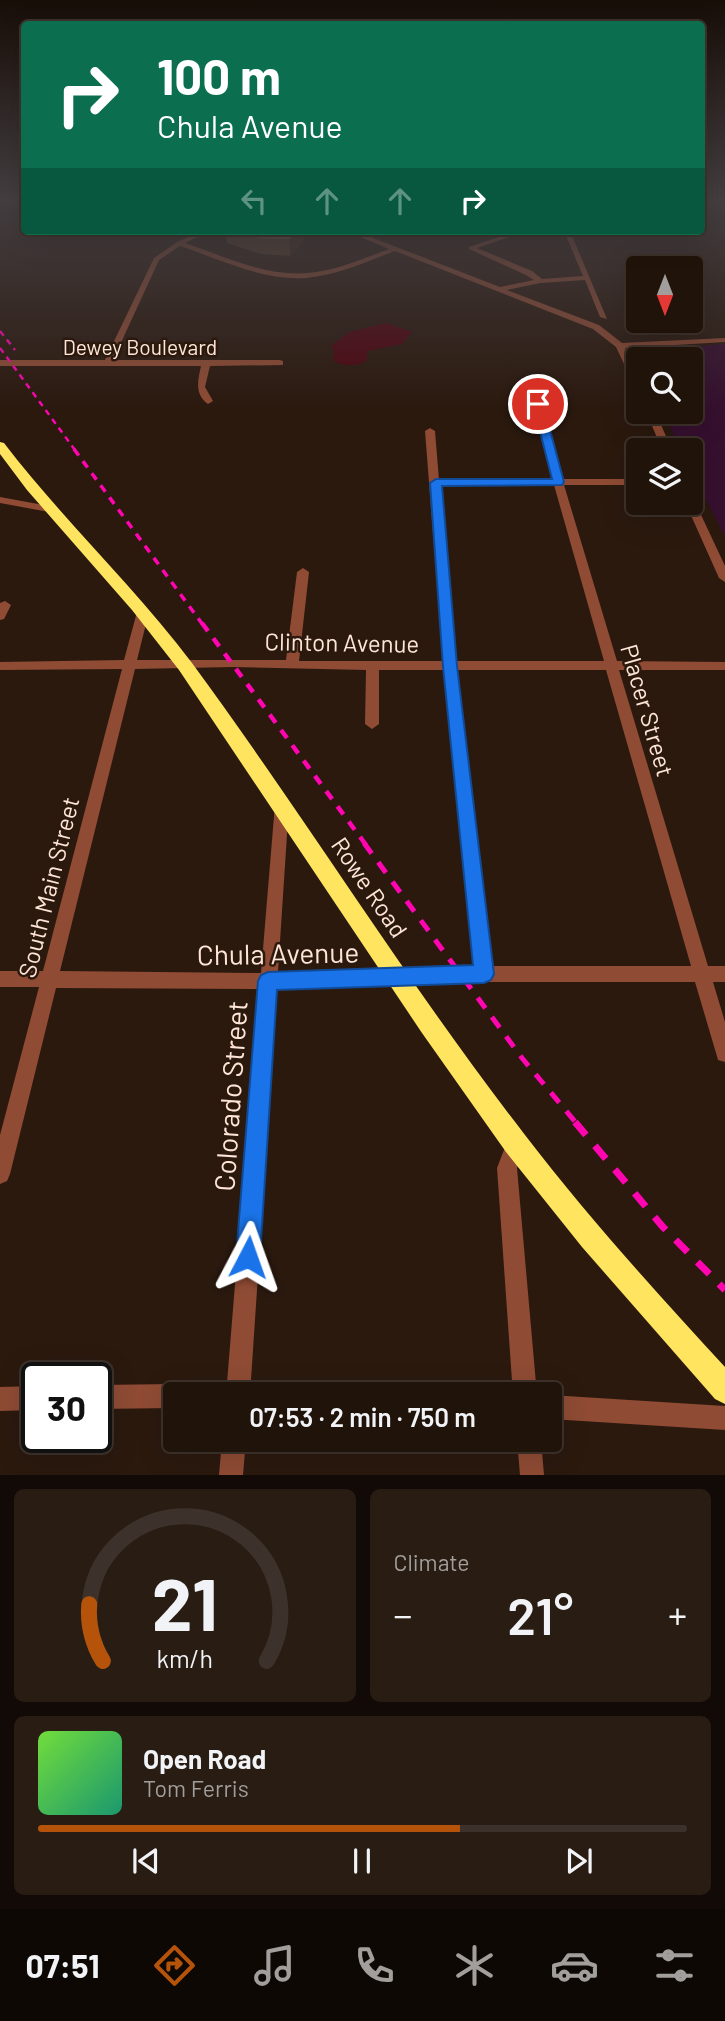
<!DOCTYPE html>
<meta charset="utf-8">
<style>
body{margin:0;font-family:Barlow,sans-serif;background:#281c13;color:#f1f3f6;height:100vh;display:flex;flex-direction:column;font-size:26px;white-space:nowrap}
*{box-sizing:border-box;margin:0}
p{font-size:23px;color:#a29e9c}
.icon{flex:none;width:38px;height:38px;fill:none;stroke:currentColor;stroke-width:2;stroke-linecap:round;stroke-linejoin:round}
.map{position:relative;height:1475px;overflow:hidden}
.details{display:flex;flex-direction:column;gap:14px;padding:14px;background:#120a06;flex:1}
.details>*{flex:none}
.guide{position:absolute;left:21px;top:21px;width:684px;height:214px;border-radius:7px;box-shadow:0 7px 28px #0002,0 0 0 2px #3d322b;background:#0b6e4f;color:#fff;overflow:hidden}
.needle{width:46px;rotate:180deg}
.tools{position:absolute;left:626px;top:256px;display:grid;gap:14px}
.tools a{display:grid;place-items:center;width:77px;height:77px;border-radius:7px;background:#20130a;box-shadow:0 7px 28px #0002,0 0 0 2px #3d322b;font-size:35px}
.speed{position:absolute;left:21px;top:1362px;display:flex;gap:14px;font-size:35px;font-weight:700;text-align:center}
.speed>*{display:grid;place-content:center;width:91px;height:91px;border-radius:50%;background:#20130a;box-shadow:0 7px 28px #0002,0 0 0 2px #3d322b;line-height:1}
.speed .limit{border:4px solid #111;border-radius:10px;background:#fff;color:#111}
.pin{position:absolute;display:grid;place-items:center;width:60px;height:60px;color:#fff;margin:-30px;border:4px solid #fff;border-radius:50%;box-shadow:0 2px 7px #0007}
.me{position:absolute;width:77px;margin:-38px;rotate:4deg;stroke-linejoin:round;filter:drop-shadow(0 0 5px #0008)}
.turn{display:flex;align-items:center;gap:24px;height:147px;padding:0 21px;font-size:32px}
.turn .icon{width:91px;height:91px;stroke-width:2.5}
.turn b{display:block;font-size:49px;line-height:60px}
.lanes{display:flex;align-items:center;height:66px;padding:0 21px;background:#0003;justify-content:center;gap:35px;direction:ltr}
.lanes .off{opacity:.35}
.big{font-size:52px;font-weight:600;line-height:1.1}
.details .widget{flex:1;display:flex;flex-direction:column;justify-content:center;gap:10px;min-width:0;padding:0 24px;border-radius:10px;background:#281c13}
.details .dial{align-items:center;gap:0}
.dial svg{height:182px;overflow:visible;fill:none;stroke:#3d322b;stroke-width:7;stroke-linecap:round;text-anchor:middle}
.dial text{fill:#f1f3f6;stroke:none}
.song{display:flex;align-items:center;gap:21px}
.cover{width:84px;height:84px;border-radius:10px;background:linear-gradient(135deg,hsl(100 70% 55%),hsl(160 70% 35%))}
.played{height:7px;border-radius:4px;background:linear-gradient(90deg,#b45309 65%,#3d322b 65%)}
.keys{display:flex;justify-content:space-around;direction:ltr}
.heat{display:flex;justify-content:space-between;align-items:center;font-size:38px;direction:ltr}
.details .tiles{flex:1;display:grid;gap:14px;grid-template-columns:1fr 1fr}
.widget:last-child{grid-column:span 2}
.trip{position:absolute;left:163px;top:1382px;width:399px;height:70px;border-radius:7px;background:#20130a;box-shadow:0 7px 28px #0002,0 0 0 2px #3d322b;font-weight:600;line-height:70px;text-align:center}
.tab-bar{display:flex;height:112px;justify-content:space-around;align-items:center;background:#0d0804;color:#a29e9c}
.tab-bar .icon{width:49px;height:49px}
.tab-bar .on{color:#b45309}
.tab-bar b{font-size:32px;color:#f1f3f6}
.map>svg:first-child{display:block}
</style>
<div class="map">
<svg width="725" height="1475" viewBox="0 0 725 1475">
<rect width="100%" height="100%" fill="#2b190e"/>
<path fill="#36102f" d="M 725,344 L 725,537 L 691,470 L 691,450 L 681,450 L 662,411 L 691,411 L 691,359 L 639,359 L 639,363 L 636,358 L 640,351 Z"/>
<path fill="#4d0510" d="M 386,323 L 412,332 L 402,344 L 367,351 L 367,360 C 357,367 342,367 333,360 L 334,351 L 331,346 L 349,332 Z"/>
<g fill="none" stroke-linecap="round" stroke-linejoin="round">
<path fill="#8f4b34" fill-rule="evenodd" d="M 202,231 L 211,231 L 185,243 C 229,258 274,281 322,271 C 345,267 367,257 389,249 L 346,231 L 355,231 L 500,287 L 534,280 L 526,275 L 469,249 L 469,247 L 517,231 L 527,231 L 477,248 L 532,271 L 542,279 L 583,276 L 564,231 L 570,231 L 607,319 L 600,317 L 585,280 L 540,283 L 507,290 L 599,325 L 622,343 L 725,338 L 725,342 L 625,348 L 639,377 L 639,390 L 635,387 L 616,347 L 593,329 L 395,251 C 366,262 337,275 306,278 C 262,281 220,259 180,246 L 159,260 L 113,360 L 280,360 L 283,361 L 283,365 L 210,366 L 205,387 L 213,401 L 208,404 C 194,394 198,380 201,366 L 0,366 L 0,360 L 105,360 L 154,258 L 177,242 Z
M 531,375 L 535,378 L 562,479 L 639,479 L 639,485 L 564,485 L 617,661 L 725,662 L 725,670 L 619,670 L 708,966 L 725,966 L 725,982 L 713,982 L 725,1022 L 725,1062 L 718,1060 L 716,1053 L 695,982 L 484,982 L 277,989 L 250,1395 L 226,1395 L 259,989 L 56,988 L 10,1174 L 7,1181 L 0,1184 L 0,1135 L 39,987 L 0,987 L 0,971 L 43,971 L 122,669 L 0,670 L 0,662 L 124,660 L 137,612 L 143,608 L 149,612 L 137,660 L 286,660 L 297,572 L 303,568 L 309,572 L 299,661 L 443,661 L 425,431 L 430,428 L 435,431 L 439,480 L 552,479 L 527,378 ZM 554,485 L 604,661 L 456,661 L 440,486 ZM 233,667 L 366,670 L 365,724 L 372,729 L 379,724 L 379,670 L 444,670 L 474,966 L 278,972 L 289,804 L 287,800 L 277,800 L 275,804 L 261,973 L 60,971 L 135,669 ZM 457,670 L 606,670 L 691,966 L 492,966 Z
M 646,411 L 655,411 L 672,450 L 662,450 Z
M 0,497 L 49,506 L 54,509 L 49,512 L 0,503 Z
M 691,499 L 695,502 L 725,566 L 725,582 L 719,578 L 685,502 L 691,502 Z
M 5,601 L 11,605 L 4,619 L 0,620 L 0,603 Z
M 516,1134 L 523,1137 L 526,1144 L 517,1168 L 537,1395 L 513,1395 L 497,1168 L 509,1137 Z
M 175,1384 L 183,1388 L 186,1395 L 175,1395 L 175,1408 L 96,1409 L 96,1385 Z
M 37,1386 L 37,1410 L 0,1411 L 0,1387 Z
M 550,1395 L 725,1406 L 725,1430 L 550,1419 Z
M 222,1440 L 246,1440 L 243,1475 L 219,1475 Z
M 517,1440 L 541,1440 L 544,1475 L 520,1475 Z"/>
<path fill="#ffe55f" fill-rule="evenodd" d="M 0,442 L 4,443 C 63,520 134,586 192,663 C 306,818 407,983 525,1135 C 587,1216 656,1292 725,1367 L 725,1404 L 715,1399 L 582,1247 L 506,1152 L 422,1033 L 179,670 L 132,610 L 27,490 L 0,454 Z"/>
<path stroke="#ff04b1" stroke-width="2.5" stroke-dasharray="6 5" stroke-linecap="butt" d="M 0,331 L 15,350
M 0,348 L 75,450"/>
<path stroke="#ff04b1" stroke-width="3.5" stroke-dasharray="8 7" stroke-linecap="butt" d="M 74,449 L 203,625"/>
<path stroke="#ff04b1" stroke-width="4.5" stroke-dasharray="10 9" stroke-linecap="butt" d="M 202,623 L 366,845"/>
<path stroke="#ff04b1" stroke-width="5" stroke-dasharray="13 11" stroke-linecap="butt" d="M 364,843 L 522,1058 L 577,1124"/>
<path stroke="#ff04b1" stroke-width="7" stroke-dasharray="17 14" stroke-linecap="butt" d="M 575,1122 L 662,1226 L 725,1290"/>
</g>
<path fill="#5a3c25" d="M 226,231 L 302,231 L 303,242 L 290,256 L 261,254 L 227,243 Z"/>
<path fill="#402614" d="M 296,231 L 302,231 L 303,242 L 290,256 L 289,238 Z"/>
<path fill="#6c4e39" stroke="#836652" stroke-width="2" d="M 241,231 L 296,231 L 289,238 L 259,237 Z"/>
<linearGradient id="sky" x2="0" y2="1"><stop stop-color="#180e08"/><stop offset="0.49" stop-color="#443e41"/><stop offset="1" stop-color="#443e41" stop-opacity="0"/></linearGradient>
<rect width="725" height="409" fill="url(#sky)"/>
<path fill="#1a73e8" stroke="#114b97" stroke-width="2" d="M 538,401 L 543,404 L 564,482 L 562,485 L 442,486 L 457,666 L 494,974 L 491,980 L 484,983 L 277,990 L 260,1257 L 257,1266 L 248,1269 L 239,1266 L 236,1257 L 258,981 L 261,975 L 268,972 L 473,965 L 443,666 L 430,483 L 436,479 L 552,479 L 533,404 Z"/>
<g text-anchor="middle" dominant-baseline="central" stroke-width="5" stroke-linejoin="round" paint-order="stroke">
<g font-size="21" fill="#ffe5d8" stroke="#2b190e">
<text x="140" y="346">Dewey Boulevard</text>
</g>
<g font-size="24" fill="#ffe5d8" stroke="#2b190e">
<text transform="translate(342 642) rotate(1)">Clinton Avenue</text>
<text transform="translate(648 710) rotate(74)">Placer Street</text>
<text transform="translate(48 887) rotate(-76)">South Main Street</text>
<text transform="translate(370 887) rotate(56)">Rowe Road</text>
</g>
<g font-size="28" fill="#ffe5d8" stroke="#2b190e">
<text transform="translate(278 953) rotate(-1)">Chula Avenue</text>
<text transform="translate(230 1096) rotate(-86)">Colorado Street</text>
</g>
</g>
</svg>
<div class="tools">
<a><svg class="needle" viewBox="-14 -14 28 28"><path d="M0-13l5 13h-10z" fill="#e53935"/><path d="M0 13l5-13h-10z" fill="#a29e9c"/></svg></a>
<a><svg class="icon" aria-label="search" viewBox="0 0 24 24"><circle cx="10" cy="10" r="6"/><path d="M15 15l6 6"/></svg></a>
<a><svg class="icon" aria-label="layers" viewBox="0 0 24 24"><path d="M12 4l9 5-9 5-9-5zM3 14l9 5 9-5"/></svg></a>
</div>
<div class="speed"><div class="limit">30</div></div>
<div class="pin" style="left:538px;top:404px;background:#d93025"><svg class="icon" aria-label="arrive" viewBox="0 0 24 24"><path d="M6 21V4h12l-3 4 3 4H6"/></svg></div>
<svg class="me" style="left:248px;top:1257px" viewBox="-20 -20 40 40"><path d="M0-17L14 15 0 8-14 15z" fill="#1a73e8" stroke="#fff" stroke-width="4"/></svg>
<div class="trip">07:53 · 2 min · 750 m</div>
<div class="guide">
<div class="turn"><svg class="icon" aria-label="right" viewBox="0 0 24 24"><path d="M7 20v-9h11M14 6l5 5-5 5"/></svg><div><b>100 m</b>Chula Avenue</div></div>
<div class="lanes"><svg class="icon off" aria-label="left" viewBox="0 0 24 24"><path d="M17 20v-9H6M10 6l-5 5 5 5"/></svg><svg class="icon off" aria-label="ahead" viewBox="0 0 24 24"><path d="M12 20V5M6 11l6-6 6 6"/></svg><svg class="icon off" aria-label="ahead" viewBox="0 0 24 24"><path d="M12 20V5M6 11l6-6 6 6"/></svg><svg class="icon" aria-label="right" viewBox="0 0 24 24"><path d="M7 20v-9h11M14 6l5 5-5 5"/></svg></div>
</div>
</div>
<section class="details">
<div class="tiles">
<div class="widget dial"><svg viewBox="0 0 100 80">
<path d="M14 69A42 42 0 1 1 86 69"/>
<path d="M14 69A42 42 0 0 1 8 44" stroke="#b45309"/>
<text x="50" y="56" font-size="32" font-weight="700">21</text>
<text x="50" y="72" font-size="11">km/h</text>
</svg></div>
<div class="widget"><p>Climate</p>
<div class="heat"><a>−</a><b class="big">21°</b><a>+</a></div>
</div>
<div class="widget">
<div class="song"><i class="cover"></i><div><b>Open Road</b><p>Tom Ferris</p></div></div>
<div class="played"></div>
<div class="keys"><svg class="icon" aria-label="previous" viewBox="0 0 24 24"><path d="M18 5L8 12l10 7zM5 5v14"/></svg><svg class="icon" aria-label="pause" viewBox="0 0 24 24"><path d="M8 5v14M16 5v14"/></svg><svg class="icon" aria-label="next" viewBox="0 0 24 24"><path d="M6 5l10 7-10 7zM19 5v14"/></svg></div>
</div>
</div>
</section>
<nav class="tab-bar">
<b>07:51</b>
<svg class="icon on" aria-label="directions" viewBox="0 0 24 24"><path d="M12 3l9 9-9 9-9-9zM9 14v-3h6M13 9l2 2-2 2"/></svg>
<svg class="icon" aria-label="music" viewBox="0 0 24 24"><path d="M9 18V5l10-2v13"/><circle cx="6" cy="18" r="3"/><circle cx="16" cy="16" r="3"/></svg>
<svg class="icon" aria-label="phone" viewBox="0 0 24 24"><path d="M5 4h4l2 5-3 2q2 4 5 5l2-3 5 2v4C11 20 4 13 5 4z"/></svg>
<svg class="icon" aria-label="climate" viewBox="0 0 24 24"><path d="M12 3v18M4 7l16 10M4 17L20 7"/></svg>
<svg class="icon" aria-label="car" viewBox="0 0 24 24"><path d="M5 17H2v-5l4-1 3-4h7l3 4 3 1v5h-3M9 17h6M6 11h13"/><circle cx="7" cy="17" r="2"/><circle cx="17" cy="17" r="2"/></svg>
<svg class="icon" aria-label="filters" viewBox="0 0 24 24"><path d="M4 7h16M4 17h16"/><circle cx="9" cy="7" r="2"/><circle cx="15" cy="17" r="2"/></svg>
</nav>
